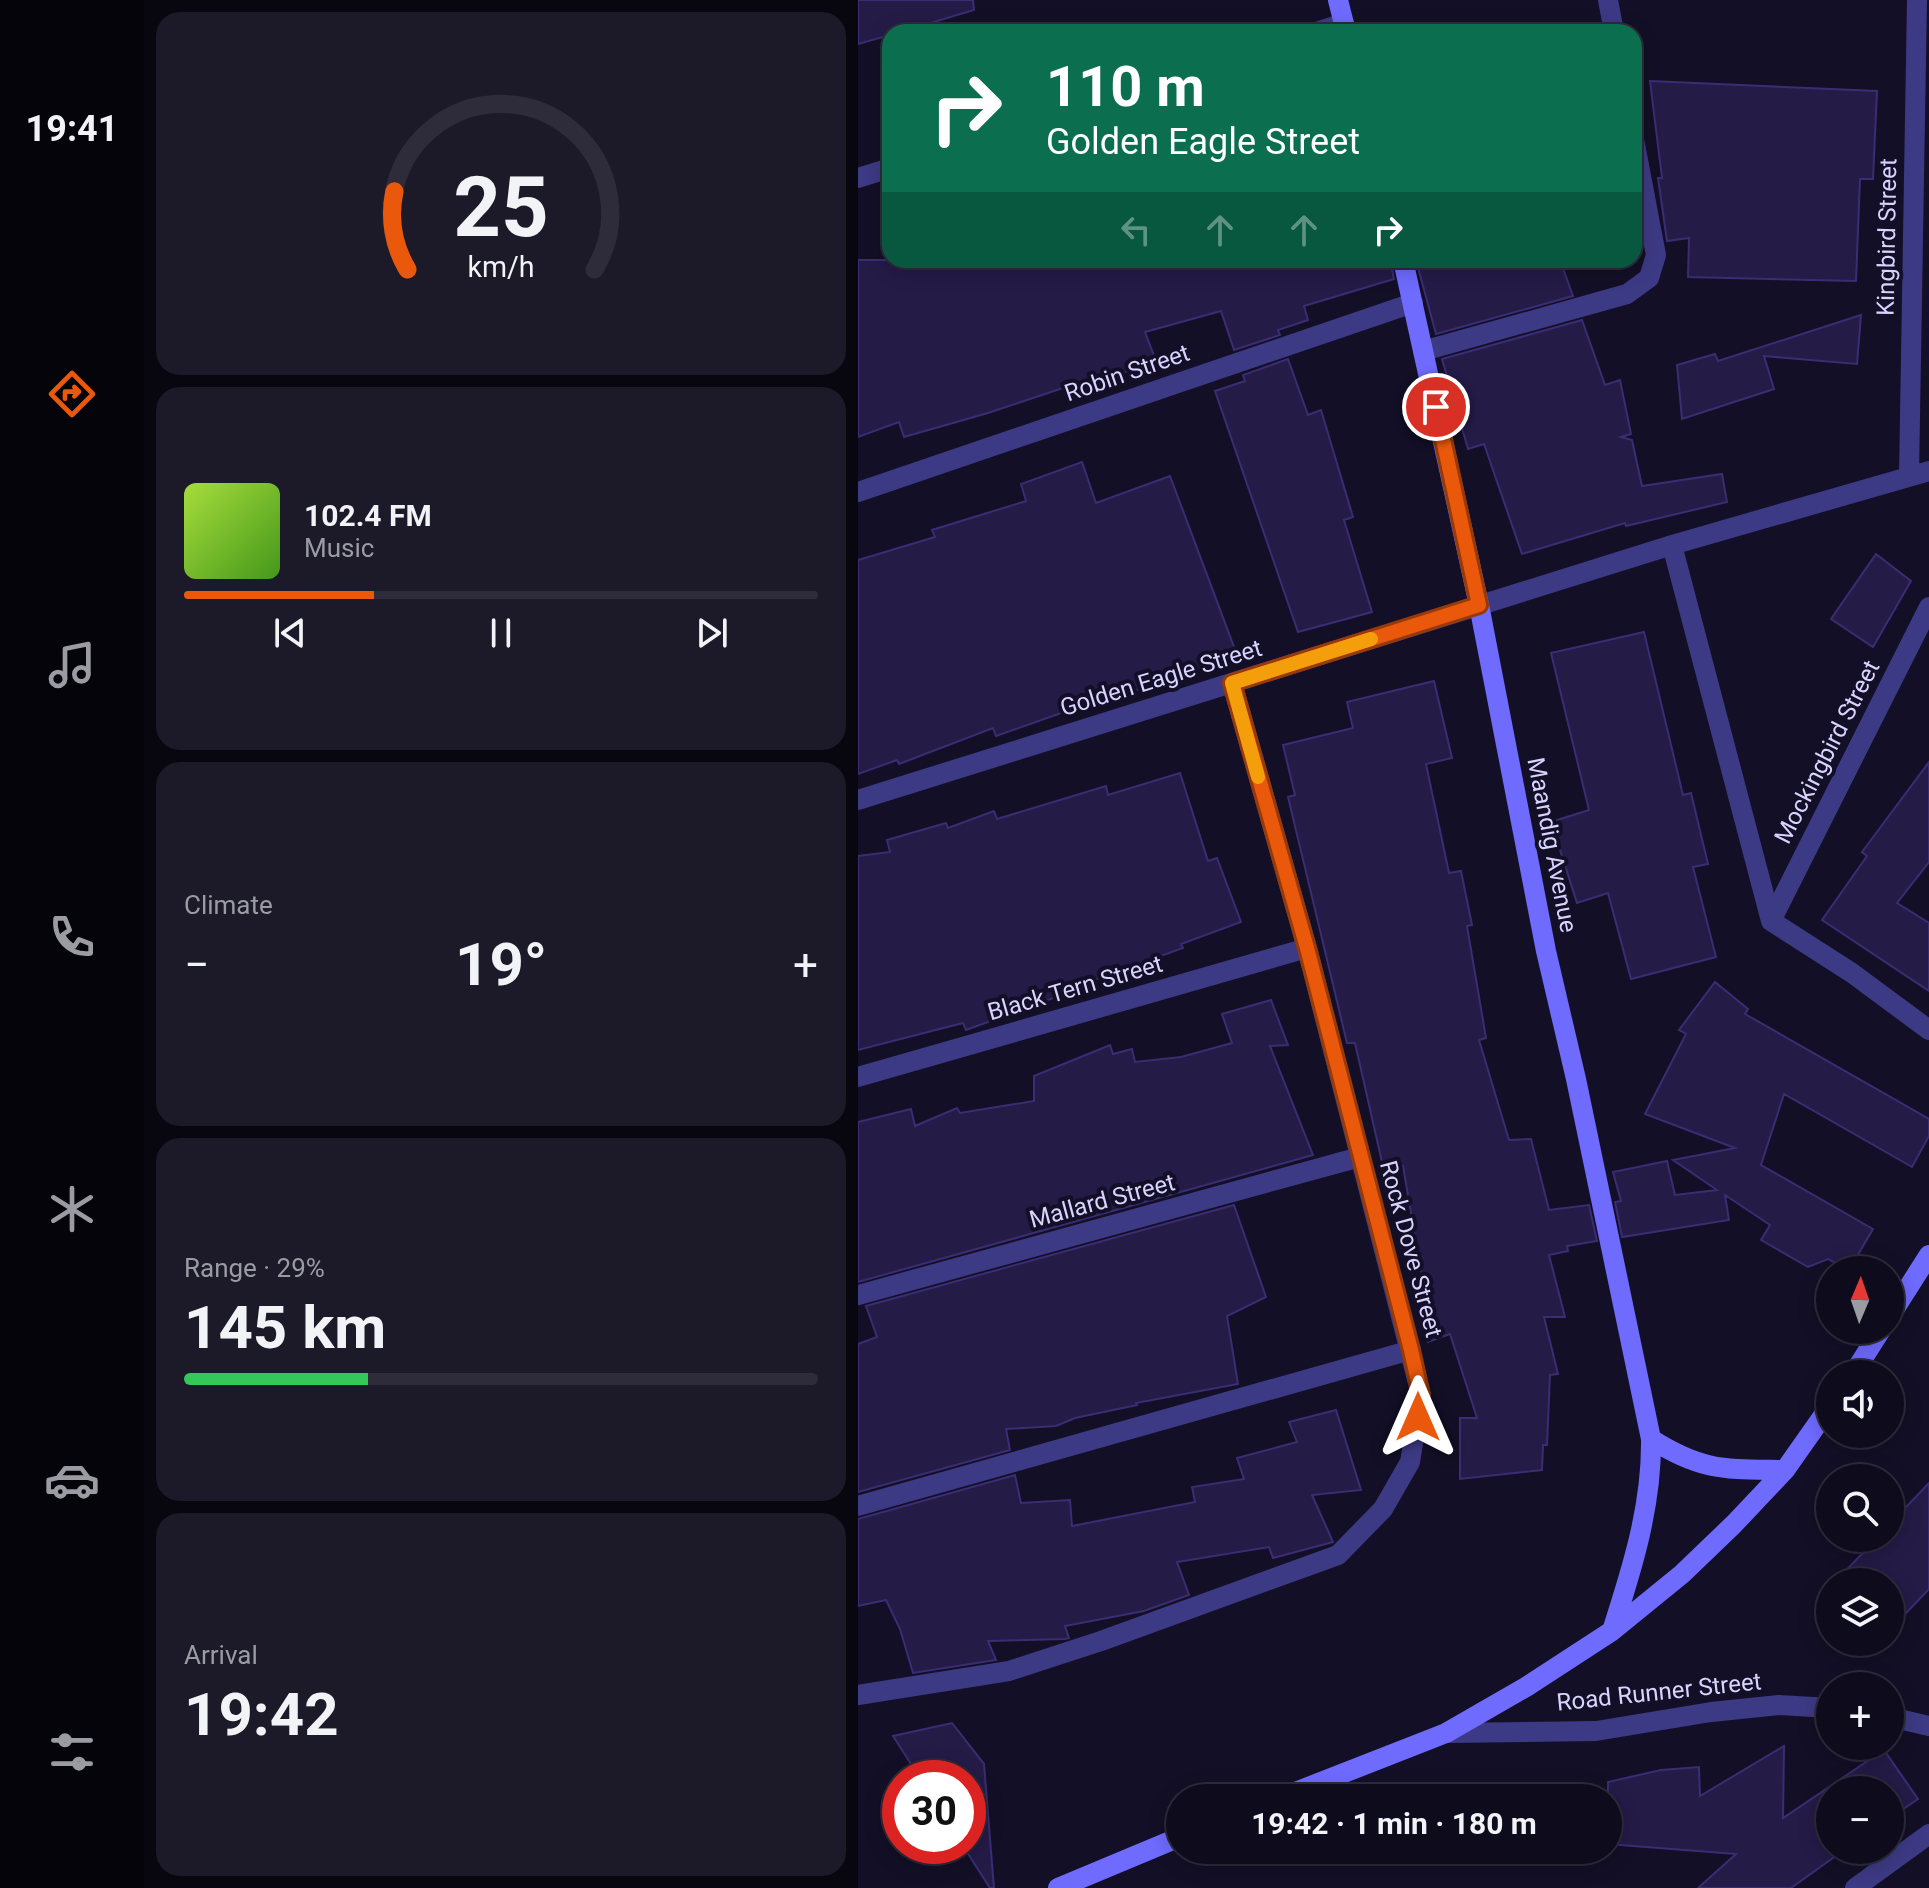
<!DOCTYPE html>
<meta charset="utf-8">
<style>
body{margin:0;font-family:Roboto,sans-serif;background:#1c1929;color:#f1f3f6;height:100vh;display:flex;flex-direction:column;font-size:30px;white-space:nowrap}
*{box-sizing:border-box;margin:0}
p{font-size:26px;color:#9b9ba3}
.icon{flex:none;width:44px;height:44px;fill:none;stroke:currentColor;stroke-width:2;stroke-linecap:round;stroke-linejoin:round}
.map{position:relative;flex:1;overflow:hidden}
.drawer{display:flex;flex-direction:column;gap:12px;padding:12px;background:#08060f;width:714px}
.drawer>*{flex:none}
.hud{position:absolute;left:24px;top:24px;width:760px;height:244px;border-radius:24px;box-shadow:0 4px 20px #0003,0 0 0 2px #2e2b3b;background:#0b6e4f;color:#fff;overflow:hidden}
.needle{width:52px;rotate:2deg}
.controls{position:absolute;left:958px;top:1256px;display:grid;gap:16px}
.controls a{display:grid;place-items:center;width:88px;height:88px;border-radius:50%;background:#0e0b1c;box-shadow:0 4px 20px #0003,0 0 0 2px #2e2b3b;font-size:40px}
.speed{position:absolute;left:24px;top:1760px;display:flex;gap:16px;font-size:40px;font-weight:700;text-align:center}
.speed>*{display:grid;place-content:center;width:104px;height:104px;border-radius:50%;background:#0e0b1c;box-shadow:0 4px 20px #0003,0 0 0 2px #2e2b3b;line-height:1}
.speed .limit{border:12px solid #d22;background:#fff;color:#111}
.pin{position:absolute;display:grid;place-items:center;width:68px;height:68px;color:#fff;margin:-34px;border:4px solid #fff;border-radius:50%;box-shadow:0 2px 8px #0007}
.me{position:absolute;width:88px;margin:-44px;rotate:0deg;stroke-linejoin:round;filter:drop-shadow(0 0 6px #0008)}
.turn{display:flex;align-items:center;gap:28px;height:168px;padding:0 32px;font-size:36px}
.turn .icon{width:104px;height:104px;stroke-width:2.5}
.turn b{display:block;font-size:56px;line-height:68px}
.lanes{display:flex;align-items:center;height:76px;padding:0 32px;background:#0003;justify-content:center;gap:40px;direction:ltr}
.lanes .off{opacity:.35}
.big{font-size:60px;font-weight:700;line-height:1.1}
.drawer .card{flex:1;display:flex;flex-direction:column;justify-content:center;gap:12px;min-width:0;padding:0 28px;border-radius:24px;background:#1c1929}
.drawer .dial{align-items:center;gap:0}
.dial svg{height:208px;overflow:visible;fill:none;stroke:#2e2b3b;stroke-width:7;stroke-linecap:round;text-anchor:middle}
.dial text{fill:#f1f3f6;stroke:none}
.song{display:flex;align-items:center;gap:24px}
.cover{width:96px;height:96px;border-radius:12px;background:linear-gradient(135deg,hsl(80 70% 55%),hsl(100 70% 35%))}
.played{height:8px;border-radius:4px;background:linear-gradient(90deg,#ea580c 30%,#2e2b3b 30%)}
.keys{display:flex;justify-content:space-around;direction:ltr}
.heat{display:flex;justify-content:space-between;align-items:center;font-size:44px;direction:ltr}
.charge{height:12px;border-radius:6px;background:linear-gradient(90deg,#34c759 29%,#2e2b3b 0)}
.trip{position:absolute;left:308px;top:1784px;width:456px;height:80px;border-radius:40px;background:#0e0b1c;box-shadow:0 4px 20px #0003,0 0 0 2px #2e2b3b;font-weight:700;line-height:80px;text-align:center}
main{display:flex;flex:1;min-height:0}
.dock{display:flex;flex-direction:column;width:144px;justify-content:space-around;align-items:center;background:#06040b;color:#9b9ba3}
.dock .icon{width:56px;height:56px}
.dock .active{color:#ea580c}
.dock b{font-size:36px;color:#f1f3f6}
.map>svg:first-child{display:block}
</style>
<main>
<nav class="dock">
<b>19:41</b>
<svg class="icon active" aria-label="directions" viewBox="0 0 24 24"><path d="M12 3l9 9-9 9-9-9zM9 14v-3h6M13 9l2 2-2 2"/></svg>
<svg class="icon" aria-label="music" viewBox="0 0 24 24"><path d="M9 18V5l10-2v13"/><circle cx="6" cy="18" r="3"/><circle cx="16" cy="16" r="3"/></svg>
<svg class="icon" aria-label="phone" viewBox="0 0 24 24"><path d="M5 4h4l2 5-3 2q2 4 5 5l2-3 5 2v4C11 20 4 13 5 4z"/></svg>
<svg class="icon" aria-label="climate" viewBox="0 0 24 24"><path d="M12 3v18M4 7l16 10M4 17L20 7"/></svg>
<svg class="icon" aria-label="car" viewBox="0 0 24 24"><path d="M5 17H2v-5l4-1 3-4h7l3 4 3 1v5h-3M9 17h6M6 11h13"/><circle cx="7" cy="17" r="2"/><circle cx="17" cy="17" r="2"/></svg>
<svg class="icon" aria-label="filters" viewBox="0 0 24 24"><path d="M4 7h16M4 17h16"/><circle cx="9" cy="7" r="2"/><circle cx="15" cy="17" r="2"/></svg>
</nav>
<section class="drawer">
<div class="card dial"><svg viewBox="0 0 100 80">
<path d="M14 69A42 42 0 1 1 86 69"/>
<path d="M14 69A42 42 0 0 1 9 39" stroke="#ea580c"/>
<text x="50" y="56" font-size="32" font-weight="700">25</text>
<text x="50" y="72" font-size="11">km/h</text>
</svg></div>
<div class="card">
<div class="song"><i class="cover"></i><div><b>102.4 FM</b><p>Music</p></div></div>
<div class="played"></div>
<div class="keys"><svg class="icon" aria-label="previous" viewBox="0 0 24 24"><path d="M18 5L8 12l10 7zM5 5v14"/></svg><svg class="icon" aria-label="pause" viewBox="0 0 24 24"><path d="M8 5v14M16 5v14"/></svg><svg class="icon" aria-label="next" viewBox="0 0 24 24"><path d="M6 5l10 7-10 7zM19 5v14"/></svg></div>
</div>
<div class="card"><p>Climate</p>
<div class="heat"><a>−</a><b class="big">19°</b><a>+</a></div>
</div>
<div class="card"><p>Range · 29%</p><b class="big">145 km</b><div class="charge"></div></div>
<div class="card"><p>Arrival</p><b class="big">19:42</b></div>
</section>
<div class="map">
<svg width="1071" height="1888" viewBox="0 0 1071 1888">
<rect width="100%" height="100%" fill="#130f26"/>
<path fill="#241b47" stroke="#3b2d73" stroke-width="2" d="M 0,0 L 115,0 L 116,10 L 42,32 L 32,32 L 32,35 L 0,44 Z
M 792,81 L 1019,91 L 1015,179 L 1002,179 L 998,281 L 830,277 L 831,238 L 809,241 L 800,178 L 804,178 Z
M 0,260 L 532,260 L 536,279 L 446,306 L 450,320 L 420,330 L 422,335 L 376,350 L 363,311 L 287,332 L 298,361 L 207,394 L 205,388 L 130,413 L 46,437 L 41,422 L 0,437 Z
M 558,260 L 566,260 L 567,266 L 589,260 L 702,260 L 715,296 L 578,334 Z
M 1003,315 L 999,364 L 906,356 L 916,389 L 824,419 L 819,365 L 857,354 L 860,361 Z
M 724,320 L 747,385 L 762,380 L 773,434 L 763,437 L 774,440 L 784,486 L 864,474 L 869,502 L 768,526 L 767,523 L 664,554 L 626,444 L 610,449 L 584,359 Z
M 430,359 L 450,415 L 463,410 L 495,517 L 486,520 L 514,612 L 440,632 L 357,391 L 387,381 L 385,375 Z
M 224,462 L 238,503 L 312,476 L 379,655 L 207,715 L 206,712 L 138,736 L 135,728 L 41,764 L 39,760 L 0,774 L 0,560 L 77,537 L 74,530 L 168,501 L 163,484 Z
M 1018,554 L 1053,581 L 1015,647 L 973,619 Z
M 786,632 L 825,795 L 833,793 L 850,864 L 835,867 L 858,957 L 773,979 L 750,893 L 719,903 L 693,822 L 731,810 L 693,653 Z
M 576,681 L 594,758 L 568,764 L 591,873 L 603,871 L 614,925 L 609,926 L 628,1038 L 621,1040 L 651,1140 L 673,1139 L 691,1210 L 731,1205 L 739,1241 L 709,1246 L 710,1251 L 691,1255 L 707,1317 L 686,1317 L 700,1374 L 692,1375 L 689,1445 L 685,1445 L 684,1470 L 602,1479 L 602,1418 L 619,1418 L 592,1334 L 570,1342 L 555,1286 L 565,1284 L 545,1166 L 526,1171 L 497,1043 L 489,1043 L 430,797 L 437,795 L 425,745 L 495,728 L 489,702 Z
M 1071,762 L 1071,862 L 1039,903 L 1071,923 L 1071,991 L 964,920 L 1009,856 L 1004,852 Z
M 322,773 L 350,861 L 359,858 L 383,922 L 323,944 L 325,948 L 230,982 L 231,985 L 108,1030 L 105,1023 L 0,1050 L 0,856 L 32,852 L 29,840 L 88,823 L 90,828 L 136,811 L 139,819 L 248,786 L 250,795 Z
M 857,982 L 890,1009 L 887,1014 L 1071,1119 L 1071,1136 L 1054,1167 L 926,1094 L 903,1165 L 1015,1229 L 991,1270 L 970,1259 L 950,1267 L 903,1240 L 912,1225 L 867,1195 L 871,1220 L 764,1237 L 757,1202 L 763,1201 L 755,1172 L 809,1161 L 817,1195 L 859,1190 L 815,1160 L 877,1148 L 787,1114 L 828,1034 L 821,1030 Z
M 413,1000 L 430,1045 L 412,1046 L 455,1155 L 0,1282 L 0,1122 L 53,1109 L 57,1126 L 99,1108 L 102,1113 L 176,1101 L 176,1076 L 252,1045 L 255,1054 L 274,1049 L 277,1062 L 323,1057 L 374,1043 L 364,1014 Z
M 376,1205 L 408,1297 L 369,1316 L 380,1384 L 278,1403 L 279,1405 L 217,1418 L 198,1426 L 148,1429 L 152,1450 L 0,1492 L 0,1344 L 19,1337 L 8,1306 Z
M 478,1410 L 503,1490 L 454,1495 L 475,1542 L 415,1558 L 411,1547 L 319,1562 L 331,1595 L 286,1611 L 207,1626 L 211,1638 L 207,1639 L 130,1641 L 138,1660 L 55,1673 L 42,1629 L 28,1600 L 0,1606 L 0,1519 L 157,1475 L 163,1503 L 212,1500 L 214,1526 L 337,1502 L 334,1487 L 386,1479 L 379,1458 L 439,1442 L 431,1422 Z
M 1071,1483 L 1071,1589 L 1032,1630 L 1032,1582 L 977,1582 L 1019,1538 L 1032,1538 L 1032,1524 Z
M 94,1723 L 126,1764 L 136,1888 L 132,1888 L 105,1846 L 110,1846 L 110,1778 L 62,1778 L 35,1736 Z
M 926,1746 L 925,1818 L 1026,1750 L 1060,1799 L 1032,1818 L 1032,1790 L 972,1790 L 972,1850 L 986,1850 L 933,1888 L 840,1888 L 878,1854 L 750,1844 L 750,1782 L 803,1770 L 841,1767 L 842,1796 Z"/>
<g fill="none" stroke-linecap="round" stroke-linejoin="round">
<path stroke="#3d3a85" stroke-width="20" d="M 750,0 L 756,32
M 458,32 L 486,23
M 0,178 L 32,168
M 565,351 L 769,294 L 791,278 L 798,255 L 776,139
M 1051,476 L 1059,0
M 0,492 L 555,303
M 814,545 L 913,921 L 994,973 L 1071,1030
M 0,800 L 814,545 L 1071,471
M 913,921 L 1071,607
M 0,1077 L 449,948
M 0,1295 L 502,1157
M 0,1506 L 553,1350
M 0,1695 L 151,1671 L 243,1641 L 480,1555 L 525,1509 L 552,1462 L 563,1395 L 449,948 L 374,683
M 1032,1717 L 1071,1726
M 588,1733 L 738,1731 L 853,1712 L 921,1705 L 972,1708
M 997,1888 L 1071,1834"/>
<path stroke="#6f6bff" stroke-width="20" d="M 480,0 L 488,32
M 545,260 L 621,605 L 688,951 L 718,1079 L 793,1439 C 794,1506 774,1569 754,1631
M 1032,1316 L 1071,1255
M 995,1374 L 1023,1330
M 793,1439 C 845,1472 868,1469 927,1470
M 422,1798 L 588,1733 L 668,1687 L 754,1631 L 824,1574 L 876,1524 L 927,1470 L 972,1406
M 200,1888 L 322,1837"/>
</g>
<g fill="none" stroke-linecap="round" stroke-linejoin="round">
<defs>
<path id="route" d="M 560,1417 L 563,1395 L 553,1350 L 449,948 L 374,683 L 621,605 L 578,407"/>
</defs>
<use href="#route" stroke="#983908" stroke-width="20"/>
<use href="#route" stroke="#ea580c" stroke-width="14"/>
<path stroke="#f59e0b" stroke-width="14" d="M 400,777 L 374,683 L 513,639"/>
</g>
<g text-anchor="middle" dominant-baseline="central" stroke-width="8" stroke-linejoin="round" paint-order="stroke">
<g font-size="24" fill="#d9d4ff" stroke="#130f26">
<text transform="translate(1029 237) rotate(-89)">Kingbird Street</text>
<text transform="translate(269 373) rotate(-19)">Robin Street</text>
<text transform="translate(303 678) rotate(-17)">Golden Eagle Street</text>
<text transform="translate(969 752) rotate(-63)">Mockingbird Street</text>
<text transform="translate(694 845) rotate(79)">Maandig Avenue</text>
<text transform="translate(217 988) rotate(-16)">Black Tern Street</text>
<text transform="translate(244 1201) rotate(-15)">Mallard Street</text>
<text transform="translate(553 1249) rotate(75)">Rock Dove Street</text>
<text transform="translate(801 1692) rotate(-6)">Road Runner Street</text>
</g>
</g>
</svg>
<div class="controls">
<a><svg class="needle" viewBox="-14 -14 28 28"><path d="M0-13l5 13h-10z" fill="#e53935"/><path d="M0 13l5-13h-10z" fill="#9b9ba3"/></svg></a>
<a><svg class="icon" aria-label="sound" viewBox="0 0 24 24"><path d="M4 9h4l5-4v14l-5-4H4zM17 9q2 3 0 6"/></svg></a>
<a><svg class="icon" aria-label="search" viewBox="0 0 24 24"><circle cx="10" cy="10" r="6"/><path d="M15 15l6 6"/></svg></a>
<a><svg class="icon" aria-label="layers" viewBox="0 0 24 24"><path d="M12 4l9 5-9 5-9-5zM3 14l9 5 9-5"/></svg></a>
<a>+</a>
<a>−</a>
</div>
<div class="speed"><div class="limit">30</div></div>
<div class="pin" style="left:578px;top:407px;background:#d93025"><svg class="icon" aria-label="arrive" viewBox="0 0 24 24"><path d="M6 21V4h12l-3 4 3 4H6"/></svg></div>
<svg class="me" style="left:560px;top:1417px" viewBox="-20 -20 40 40"><path d="M0-17L14 15 0 8-14 15z" fill="#ea580c" stroke="#fff" stroke-width="4"/></svg>
<div class="trip">19:42 · 1 min · 180 m</div>
<div class="hud">
<div class="turn"><svg class="icon" aria-label="right" viewBox="0 0 24 24"><path d="M7 20v-9h11M14 6l5 5-5 5"/></svg><div><b>110 m</b>Golden Eagle Street</div></div>
<div class="lanes"><svg class="icon off" aria-label="left" viewBox="0 0 24 24"><path d="M17 20v-9H6M10 6l-5 5 5 5"/></svg><svg class="icon off" aria-label="ahead" viewBox="0 0 24 24"><path d="M12 20V5M6 11l6-6 6 6"/></svg><svg class="icon off" aria-label="ahead" viewBox="0 0 24 24"><path d="M12 20V5M6 11l6-6 6 6"/></svg><svg class="icon" aria-label="right" viewBox="0 0 24 24"><path d="M7 20v-9h11M14 6l5 5-5 5"/></svg></div>
</div>
</div>
</main>
